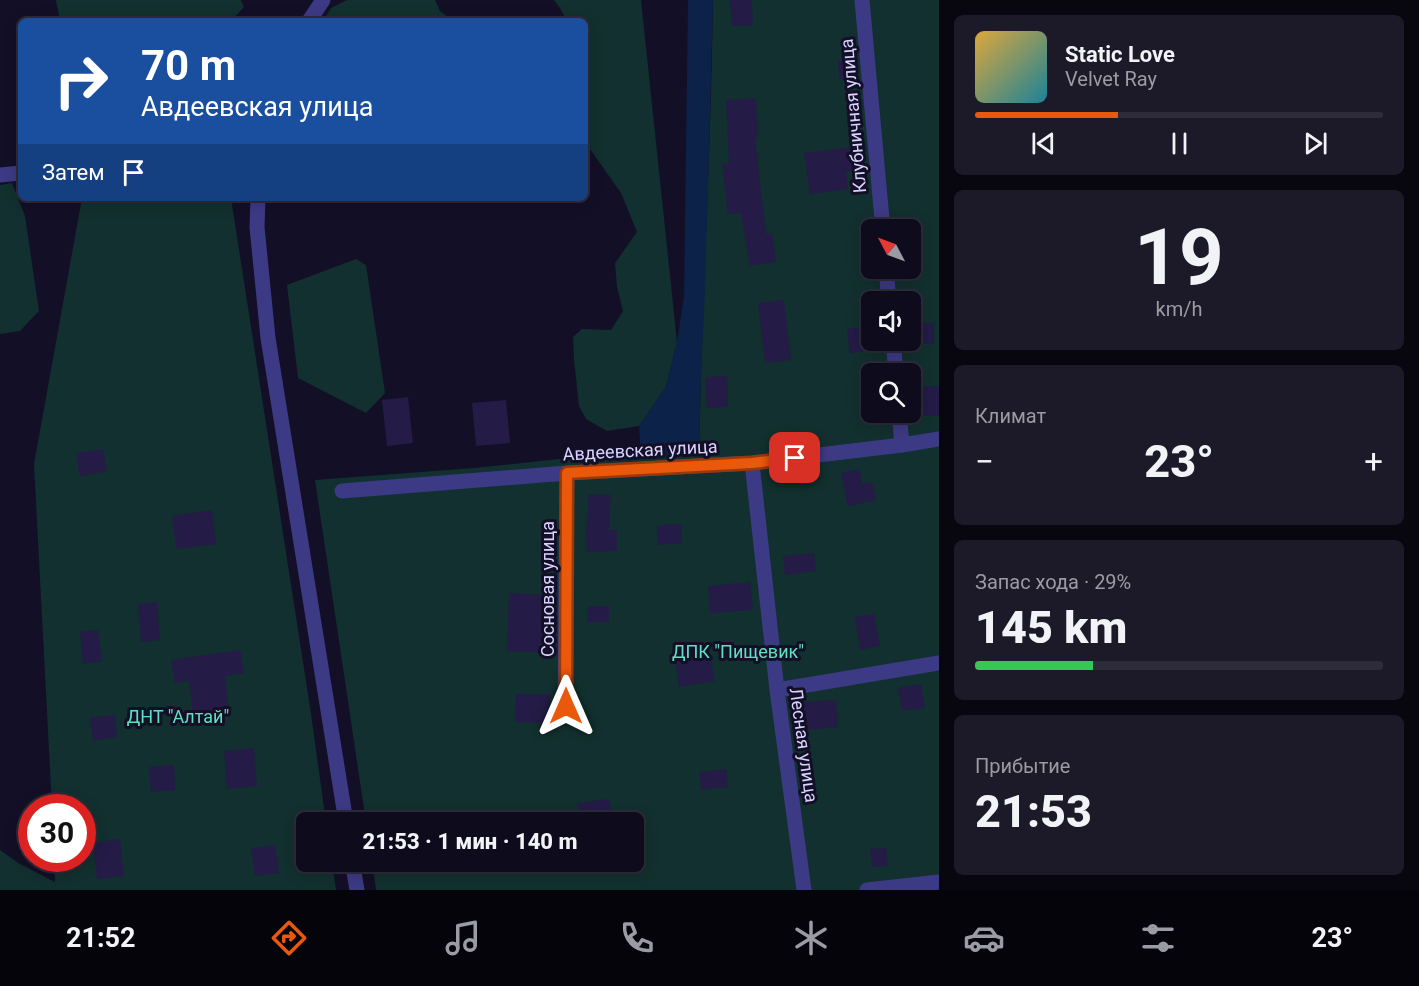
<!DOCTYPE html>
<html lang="ru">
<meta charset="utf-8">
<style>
body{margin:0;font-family:Roboto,sans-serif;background:#1c1929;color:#f1f3f6;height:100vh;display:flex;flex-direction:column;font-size:22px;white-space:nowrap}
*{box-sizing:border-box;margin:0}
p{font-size:20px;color:#9b9ba3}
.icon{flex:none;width:33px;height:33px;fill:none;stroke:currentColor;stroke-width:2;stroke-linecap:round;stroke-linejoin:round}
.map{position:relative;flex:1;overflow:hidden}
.side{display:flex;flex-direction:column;gap:15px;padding:15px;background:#08060f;width:480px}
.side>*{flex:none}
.banner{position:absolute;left:18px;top:18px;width:570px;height:183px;border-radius:9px;box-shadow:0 3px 15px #0003,0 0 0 2px #2e2b3b;background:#1a4fa0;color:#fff;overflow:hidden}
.needle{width:39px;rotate:311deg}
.controls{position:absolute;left:861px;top:219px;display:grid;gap:12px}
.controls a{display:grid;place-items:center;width:60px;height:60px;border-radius:9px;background:#0e0b1c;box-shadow:0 3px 15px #0003,0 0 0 2px #2e2b3b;font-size:30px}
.speed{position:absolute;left:18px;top:794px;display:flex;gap:12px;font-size:30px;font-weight:700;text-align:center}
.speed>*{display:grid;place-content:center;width:78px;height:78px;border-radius:50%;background:#0e0b1c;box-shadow:0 3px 15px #0003,0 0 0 2px #2e2b3b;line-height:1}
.speed .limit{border:9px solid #d22;background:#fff;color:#111}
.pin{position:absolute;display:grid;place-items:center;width:51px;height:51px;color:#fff;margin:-26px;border-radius:12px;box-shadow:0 3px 9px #0006}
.me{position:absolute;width:66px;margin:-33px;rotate:0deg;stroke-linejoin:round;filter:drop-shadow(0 0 4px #0008)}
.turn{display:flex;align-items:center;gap:21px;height:126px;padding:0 24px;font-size:27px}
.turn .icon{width:78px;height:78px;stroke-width:2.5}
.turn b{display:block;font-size:42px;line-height:51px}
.then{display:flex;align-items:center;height:57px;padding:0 24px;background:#0003;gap:12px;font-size:22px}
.big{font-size:45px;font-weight:800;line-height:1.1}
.side .widget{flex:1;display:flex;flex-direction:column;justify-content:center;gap:9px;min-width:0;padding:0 21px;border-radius:9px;background:#1c1929}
.side .dial{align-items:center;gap:0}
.dial b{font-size:78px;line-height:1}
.song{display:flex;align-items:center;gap:18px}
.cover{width:72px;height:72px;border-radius:9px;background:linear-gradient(135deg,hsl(40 70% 55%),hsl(190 70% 35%))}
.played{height:6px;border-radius:3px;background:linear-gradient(90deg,#ea580c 35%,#2e2b3b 35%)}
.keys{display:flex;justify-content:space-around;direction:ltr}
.heat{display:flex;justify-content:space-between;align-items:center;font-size:33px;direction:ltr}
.charge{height:9px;border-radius:4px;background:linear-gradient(90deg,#34c759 29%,#2e2b3b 0)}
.trip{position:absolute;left:296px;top:812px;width:348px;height:60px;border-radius:9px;background:#0e0b1c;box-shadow:0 3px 15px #0003,0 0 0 2px #2e2b3b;font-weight:800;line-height:60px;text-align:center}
.menu{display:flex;height:96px;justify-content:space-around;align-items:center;background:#06040b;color:#9b9ba3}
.menu .icon{width:42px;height:42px}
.menu .active{color:#ea580c}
.menu b{font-size:27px;color:#f1f3f6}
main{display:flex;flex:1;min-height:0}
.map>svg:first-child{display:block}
</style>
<main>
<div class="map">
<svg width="939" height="890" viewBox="0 0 939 890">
<rect width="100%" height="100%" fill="#130f26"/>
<path fill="#12302f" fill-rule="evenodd" d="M 56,0 L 241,0 L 244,7 L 231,21 L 60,21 Z
M 347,0 L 435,0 L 440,11 L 453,21 L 323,21 L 331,8 Z
M 554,0 L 641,0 L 677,342 L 666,387 L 639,426 L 607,431 L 586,419 L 579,406 L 574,359 L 573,337 L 582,329 L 611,330 L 623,311 L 617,287 L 615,263 L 637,232 L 621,193 L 585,142 L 585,21 L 567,21 L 560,8 Z
M 713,0 L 939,0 L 939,890 L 376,890 L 372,861 L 633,861 L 633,822 L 366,822 L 315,480 L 474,468 L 559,459 L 699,453 C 702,302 711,151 713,0 ZM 872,230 L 910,230 L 910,268 L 872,268 ZM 872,302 L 910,302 L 910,340 L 872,340 ZM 872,374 L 910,374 L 910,412 L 872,412 Z
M 12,183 L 25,216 L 39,311 L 20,331 L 0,334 L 0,185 Z
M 82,198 L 231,198 L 310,707 L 326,822 L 306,822 L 306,861 L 332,861 L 336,890 L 0,890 L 0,850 L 20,864 L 55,882 L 54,858 L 82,858 L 82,807 L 52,807 L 34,464 Z
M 356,259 L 366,265 L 385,393 L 366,413 L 298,378 L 287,285 Z"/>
<path fill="#0c2248" d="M 688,0 L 713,0 L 709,155 L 705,291 L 701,371 L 699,453 L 641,456 L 639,426 L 666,387 L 677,342 L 684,297 Z"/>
<path fill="#241b47" d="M 730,0 L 752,0 L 753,25 L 732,26 Z
M 838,61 L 856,61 L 856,79 L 839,79 Z
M 756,98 L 758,138 L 755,138 L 766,234 L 772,233 L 776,262 L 750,266 L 741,213 L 728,214 L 722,164 L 729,163 L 726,100 Z
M 861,146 L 864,170 L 846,172 L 848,189 L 810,194 L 804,153 Z
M 784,300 L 791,360 L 765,363 L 758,303 Z
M 914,323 L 934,323 L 934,344 L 914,344 Z
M 872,326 L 872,350 L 850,353 L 847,329 Z
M 727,376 L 728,407 L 707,408 L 705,377 Z
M 922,386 L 939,386 L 939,416 L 921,416 Z
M 408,397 L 413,443 L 387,446 L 382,400 Z
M 506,400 L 510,443 L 476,446 L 472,403 Z
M 103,449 L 107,471 L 80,476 L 76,453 Z
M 859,469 L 862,484 L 872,482 L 876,500 L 848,506 L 841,473 Z
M 589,494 L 611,495 L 609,530 L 617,530 L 617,551 L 587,552 L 586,533 Z
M 212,510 L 216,544 L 176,549 L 172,516 Z
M 681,524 L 682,543 L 658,545 L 657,525 Z
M 814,553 L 816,571 L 785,575 L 783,556 Z
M 750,582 L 753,610 L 710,613 L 708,586 Z
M 509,593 L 550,595 L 547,653 L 507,651 Z
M 157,602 L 160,640 L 141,642 L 138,604 Z
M 587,606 L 609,606 L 609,622 L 587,622 Z
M 874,614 L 880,646 L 860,650 L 855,617 Z
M 98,630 L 102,662 L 83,664 L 80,632 Z
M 240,650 L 244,673 L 225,676 L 229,710 L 193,715 L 189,681 L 175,683 L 171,660 Z
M 710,654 L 715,681 L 679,687 L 675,660 Z
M 921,684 L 925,708 L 902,711 L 898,688 Z
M 516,694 L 550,694 L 549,723 L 515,722 Z
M 836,700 L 838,727 L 805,730 L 803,702 Z
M 115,715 L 117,737 L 93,741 L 90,718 Z
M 254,748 L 257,786 L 227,789 L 224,751 Z
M 174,765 L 175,790 L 151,792 L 149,767 Z
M 726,769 L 728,787 L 701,790 L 699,772 Z
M 609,799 L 612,822 L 581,822 L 578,803 Z
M 120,839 L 124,876 L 97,879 L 93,843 Z
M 275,845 L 279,873 L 255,876 L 251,848 Z
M 886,848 L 888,866 L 872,867 L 870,849 Z"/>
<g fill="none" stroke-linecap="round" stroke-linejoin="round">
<path stroke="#3d3a85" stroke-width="15" d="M 862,0 L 883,230
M 309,21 L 323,0
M 0,175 L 21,173
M 258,198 L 257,227 L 268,338 L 346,822
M 886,268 L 889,302
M 893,340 L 896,374
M 899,412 L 902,445
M 752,463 L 777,690 L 804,890
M 342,491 L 567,473 L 752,463 L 902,445 L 939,439
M 777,690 L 939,663
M 565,706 L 567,473
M 352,861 L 357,890
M 867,890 L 939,882"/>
</g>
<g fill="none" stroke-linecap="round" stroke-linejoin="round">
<defs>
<path id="route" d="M 566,706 L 567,473 L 752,463 L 795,458"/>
</defs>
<use href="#route" stroke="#983908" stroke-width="15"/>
<use href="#route" stroke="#ea580c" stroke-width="10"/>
</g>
<g text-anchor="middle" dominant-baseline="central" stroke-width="6" stroke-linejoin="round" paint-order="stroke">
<g font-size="18" fill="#d9d4ff" stroke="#130f26">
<text transform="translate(853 116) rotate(-95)">Клубничная улица</text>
<text transform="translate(640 450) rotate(-3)">Авдеевская улица</text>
<text transform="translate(547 589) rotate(-90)">Сосновая улица</text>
<text transform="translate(804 745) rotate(82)">Лесная улица</text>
</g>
<g font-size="18" fill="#5fe0c0" stroke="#130f26">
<text x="738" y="651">ДПК "Пищевик"</text>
<text x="178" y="716">ДНТ "Алтай"</text>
</g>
</g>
</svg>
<div class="controls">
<a><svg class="needle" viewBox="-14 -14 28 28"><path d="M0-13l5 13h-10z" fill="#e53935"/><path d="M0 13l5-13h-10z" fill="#9b9ba3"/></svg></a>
<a><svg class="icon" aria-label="sound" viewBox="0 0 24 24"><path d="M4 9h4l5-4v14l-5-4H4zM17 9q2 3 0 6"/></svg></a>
<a><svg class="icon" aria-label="search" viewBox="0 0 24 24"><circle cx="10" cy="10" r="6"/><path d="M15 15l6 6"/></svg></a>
</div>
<div class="speed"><div class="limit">30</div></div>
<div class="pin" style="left:795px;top:458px;background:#d93025"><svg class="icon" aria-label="arrive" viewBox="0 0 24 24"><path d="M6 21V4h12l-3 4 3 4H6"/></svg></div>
<svg class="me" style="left:566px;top:706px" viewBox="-20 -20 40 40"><path d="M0-17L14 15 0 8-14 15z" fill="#ea580c" stroke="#fff" stroke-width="4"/></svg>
<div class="trip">21:53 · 1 мин · 140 m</div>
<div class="banner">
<div class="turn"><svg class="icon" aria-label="right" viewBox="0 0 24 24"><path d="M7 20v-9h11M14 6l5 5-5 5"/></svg><div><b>70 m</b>Авдеевская улица</div></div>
<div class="then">Затем<svg class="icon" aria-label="arrive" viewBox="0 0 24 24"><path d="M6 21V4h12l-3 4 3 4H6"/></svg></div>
</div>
</div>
<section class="side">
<div class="widget">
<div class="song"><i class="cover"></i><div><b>Static Love</b><p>Velvet Ray</p></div></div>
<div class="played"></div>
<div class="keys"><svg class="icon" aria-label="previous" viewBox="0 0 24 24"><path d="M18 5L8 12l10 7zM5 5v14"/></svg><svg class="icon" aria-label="pause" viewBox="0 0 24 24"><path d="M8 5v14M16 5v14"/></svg><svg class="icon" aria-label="next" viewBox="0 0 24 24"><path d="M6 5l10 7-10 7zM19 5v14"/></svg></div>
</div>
<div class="widget dial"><b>19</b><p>km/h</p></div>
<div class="widget"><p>Климат</p>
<div class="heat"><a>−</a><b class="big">23°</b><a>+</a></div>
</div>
<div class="widget"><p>Запас хода · 29%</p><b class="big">145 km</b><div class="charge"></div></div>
<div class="widget"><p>Прибытие</p><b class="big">21:53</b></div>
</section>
</main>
<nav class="menu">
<b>21:52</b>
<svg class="icon active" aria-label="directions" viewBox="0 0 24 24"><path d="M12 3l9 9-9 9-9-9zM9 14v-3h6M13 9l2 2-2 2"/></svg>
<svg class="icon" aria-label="music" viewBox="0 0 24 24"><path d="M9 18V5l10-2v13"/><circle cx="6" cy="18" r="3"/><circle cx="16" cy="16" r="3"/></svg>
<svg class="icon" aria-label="phone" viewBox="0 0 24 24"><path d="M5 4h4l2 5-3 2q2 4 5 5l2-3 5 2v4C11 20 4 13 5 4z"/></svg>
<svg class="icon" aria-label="climate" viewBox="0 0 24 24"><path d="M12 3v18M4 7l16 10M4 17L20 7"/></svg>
<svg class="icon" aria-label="car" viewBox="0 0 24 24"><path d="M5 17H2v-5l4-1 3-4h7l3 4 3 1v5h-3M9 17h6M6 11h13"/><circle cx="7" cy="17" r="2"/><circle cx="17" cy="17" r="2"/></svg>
<svg class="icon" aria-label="filters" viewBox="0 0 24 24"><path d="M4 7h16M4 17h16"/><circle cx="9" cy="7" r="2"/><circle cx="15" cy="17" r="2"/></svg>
<b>23°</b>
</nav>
